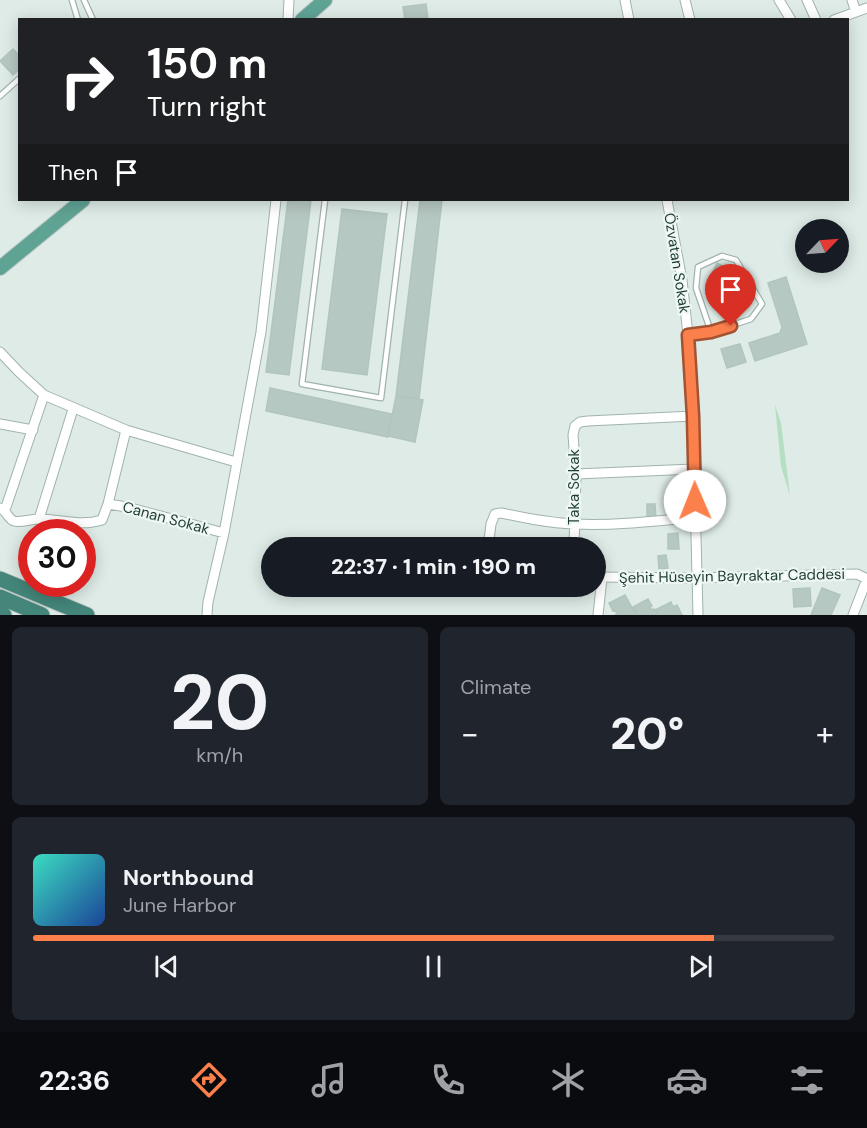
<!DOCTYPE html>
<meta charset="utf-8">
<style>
body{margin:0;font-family:"DM Sans",sans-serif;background:#20242c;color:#f1f3f6;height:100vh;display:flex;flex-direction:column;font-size:22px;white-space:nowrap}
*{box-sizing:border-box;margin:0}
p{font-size:20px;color:#9ea1a6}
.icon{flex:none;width:33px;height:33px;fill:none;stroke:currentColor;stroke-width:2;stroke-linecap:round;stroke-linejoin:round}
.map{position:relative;height:615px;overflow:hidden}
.sheet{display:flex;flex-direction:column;gap:12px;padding:12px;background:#0d0f14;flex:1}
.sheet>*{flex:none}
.top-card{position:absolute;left:18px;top:18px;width:831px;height:183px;border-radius:0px;box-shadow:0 3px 15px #0003;background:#202124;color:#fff;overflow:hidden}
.needle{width:39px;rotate:65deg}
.tools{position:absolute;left:795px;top:219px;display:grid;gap:12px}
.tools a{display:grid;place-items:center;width:54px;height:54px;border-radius:50%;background:#171b24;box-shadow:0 3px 15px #0003;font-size:30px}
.speed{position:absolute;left:18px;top:519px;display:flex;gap:12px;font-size:30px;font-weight:700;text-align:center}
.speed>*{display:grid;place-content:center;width:78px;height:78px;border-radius:50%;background:#171b24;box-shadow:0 3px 15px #0003;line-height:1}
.speed .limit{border:9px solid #d22;background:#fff;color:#111}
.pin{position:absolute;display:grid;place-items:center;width:51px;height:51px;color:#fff;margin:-62px -26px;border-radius:50% 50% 50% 0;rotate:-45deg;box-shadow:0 0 6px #0007}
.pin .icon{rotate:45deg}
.me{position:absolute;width:66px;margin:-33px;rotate:359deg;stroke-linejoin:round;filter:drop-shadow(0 0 4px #0008)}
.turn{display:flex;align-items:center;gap:21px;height:126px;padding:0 30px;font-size:27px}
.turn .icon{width:78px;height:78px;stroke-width:2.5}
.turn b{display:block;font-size:42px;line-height:51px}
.then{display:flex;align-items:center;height:57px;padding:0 30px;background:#0003;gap:12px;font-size:22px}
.big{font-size:45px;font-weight:800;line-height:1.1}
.sheet .tile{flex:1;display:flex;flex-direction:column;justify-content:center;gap:9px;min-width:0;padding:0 21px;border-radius:9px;background:#20242c}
.sheet .dial{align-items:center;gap:0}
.dial b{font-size:78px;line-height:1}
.song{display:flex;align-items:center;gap:18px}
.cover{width:72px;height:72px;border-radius:9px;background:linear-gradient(135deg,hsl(170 70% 55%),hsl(220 70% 35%))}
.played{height:6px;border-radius:3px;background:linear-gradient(90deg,#fb804c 85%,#363941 85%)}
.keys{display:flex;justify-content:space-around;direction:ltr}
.heat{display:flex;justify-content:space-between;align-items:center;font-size:33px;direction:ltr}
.sheet .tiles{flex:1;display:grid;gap:12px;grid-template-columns:1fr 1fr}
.tile:last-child{grid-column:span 2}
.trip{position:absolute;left:261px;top:537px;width:345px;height:60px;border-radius:30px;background:#171b24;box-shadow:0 3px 15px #0003;font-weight:800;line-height:60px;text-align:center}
.dock{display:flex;height:96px;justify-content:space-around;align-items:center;background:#090b0e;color:#9ea1a6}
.dock .icon{width:42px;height:42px}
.dock .current{color:#fb804c}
.dock b{font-size:27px;color:#f1f3f6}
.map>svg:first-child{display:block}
</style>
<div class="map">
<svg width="867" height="615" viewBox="0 0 867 615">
<rect width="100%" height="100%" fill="#deebe6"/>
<path fill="#b5dec2" d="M 775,405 L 781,423 L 790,496 L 781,466 Z"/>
<path fill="#b6c8c2" stroke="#b0c5bd" stroke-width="1.5" d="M 426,4 L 428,20 L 405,20 L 403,7 Z
M 13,49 L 20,56 L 20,69 L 13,75 L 0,61 Z
M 288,200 L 311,200 L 289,375 L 266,372 Z
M 420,200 L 442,200 L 419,399 L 396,396 Z
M 342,209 L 387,214 L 367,375 L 322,369 Z
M 717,263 L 730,270 L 723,284 L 710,278 Z
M 786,277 L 807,344 L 755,361 L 749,343 L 780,333 L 782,327 L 768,283 Z
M 740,344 L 746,362 L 727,368 L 721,349 Z
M 270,388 L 392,414 L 388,437 L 266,411 Z
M 396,396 L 423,400 L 415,442 L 388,436 Z
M 647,504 L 655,504 L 656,519 L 647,519 Z
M 678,533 L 679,549 L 668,549 L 668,534 Z
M 666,555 L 668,568 L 659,569 L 658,556 Z
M 810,588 L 811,606 L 794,607 L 793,589 Z
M 822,588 L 840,595 L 831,615 L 811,615 Z
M 625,595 L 636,615 L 615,615 L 617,614 L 615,610 L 613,611 L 609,603 Z
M 648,599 L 652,606 L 650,607 L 652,610 L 654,609 L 657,615 L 637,615 L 633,607 Z
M 671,602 L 673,607 L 677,605 L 682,615 L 658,615 L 655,610 Z"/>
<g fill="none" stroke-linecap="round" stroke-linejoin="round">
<defs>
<path id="service" d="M 72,0 L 78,20
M 84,0 L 93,20
M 0,96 L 20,78
M 325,200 L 302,384 L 381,398 L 405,200
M 688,335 L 711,332 L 751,319 L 762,304 L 736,260 L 722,256 L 698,267 L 696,288 L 711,332"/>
<path id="minor" d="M 625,0 L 629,20
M 685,0 L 690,20
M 779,0 L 791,20
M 807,0 L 816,20
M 852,0 L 856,12
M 288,20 L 289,0
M 834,20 L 867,8
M 667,200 L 682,280 L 688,335 L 693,416 L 698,615
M 0,352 L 19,372 L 44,395 L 126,430 L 236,462
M 0,424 L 33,430
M 576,474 L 694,469
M 108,504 L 127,507 L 224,533
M 0,508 C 7,511 8,519 14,521 C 21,523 31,519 39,519 C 61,519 80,527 102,520 L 108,504 L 126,430
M 5,510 L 44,395
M 39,519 L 73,409
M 488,548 L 491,524 L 495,514 L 501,513 C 525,518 549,523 574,524 C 614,526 655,521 695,517
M 574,548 L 576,474 L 573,435 L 575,426 L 580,422 L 588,421 L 693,416
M 596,577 L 697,578 L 857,574 L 867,579
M 207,615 L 208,602 L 224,533 L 261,332 L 276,200
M 598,615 L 602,578
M 853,615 L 867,579"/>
<path id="primary" d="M 302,20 L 325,0
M 0,268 L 83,200"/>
<path id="trunk" d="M 0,579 L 87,615
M 0,597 L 42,615
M 0,613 L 4,615"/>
</defs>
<use href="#service" stroke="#a1b3ad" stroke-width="7"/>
<use href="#minor" stroke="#a1b3ad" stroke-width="11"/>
<use href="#primary" stroke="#c0c8c6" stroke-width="16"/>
<use href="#trunk" stroke="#c0c8c6" stroke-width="17"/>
<use href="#service" stroke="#fff" stroke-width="4.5"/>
<use href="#minor" stroke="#fff" stroke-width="9"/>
<use href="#primary" stroke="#5fa395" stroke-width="14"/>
<use href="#trunk" stroke="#44867a" stroke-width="15"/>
</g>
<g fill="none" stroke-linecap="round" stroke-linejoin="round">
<defs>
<path id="route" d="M 695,501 L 693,416 L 688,335 L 711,332 L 731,326"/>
</defs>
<use href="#route" stroke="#a35331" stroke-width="15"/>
<use href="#route" stroke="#fb804c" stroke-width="10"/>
</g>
<g text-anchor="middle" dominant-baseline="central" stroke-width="4.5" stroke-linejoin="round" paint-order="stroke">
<g font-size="15" fill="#1e3b35" stroke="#eef7f3">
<text transform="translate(677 263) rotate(81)">Özvatan Sokak</text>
<text transform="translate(574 487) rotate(-90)">Taka Sokak</text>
<text transform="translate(166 518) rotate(15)">Canan Sokak</text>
<text transform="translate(732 576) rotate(-1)">Şehit Hüseyin Bayraktar Caddesi</text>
</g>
</g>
</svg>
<div class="tools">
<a><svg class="needle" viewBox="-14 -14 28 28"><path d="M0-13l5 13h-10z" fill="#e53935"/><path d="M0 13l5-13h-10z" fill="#9ea1a6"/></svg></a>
</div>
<div class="speed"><div class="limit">30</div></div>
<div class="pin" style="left:731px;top:326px;background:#d93025"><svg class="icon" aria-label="arrive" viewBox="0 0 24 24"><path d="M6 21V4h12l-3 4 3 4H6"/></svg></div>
<svg class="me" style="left:695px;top:501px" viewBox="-20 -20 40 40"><circle r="19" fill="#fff"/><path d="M0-13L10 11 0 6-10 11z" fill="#fb804c"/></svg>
<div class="trip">22:37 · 1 min · 190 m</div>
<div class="top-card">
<div class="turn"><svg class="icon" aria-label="right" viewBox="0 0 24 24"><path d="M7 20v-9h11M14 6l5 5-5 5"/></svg><div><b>150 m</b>Turn right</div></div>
<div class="then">Then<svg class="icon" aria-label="arrive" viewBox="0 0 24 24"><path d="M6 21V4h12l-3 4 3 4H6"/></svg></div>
</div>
</div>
<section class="sheet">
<div class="tiles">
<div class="tile dial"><b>20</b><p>km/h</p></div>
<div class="tile"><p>Climate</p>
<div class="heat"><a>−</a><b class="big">20°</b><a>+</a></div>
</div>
<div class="tile">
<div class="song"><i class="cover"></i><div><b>Northbound</b><p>June Harbor</p></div></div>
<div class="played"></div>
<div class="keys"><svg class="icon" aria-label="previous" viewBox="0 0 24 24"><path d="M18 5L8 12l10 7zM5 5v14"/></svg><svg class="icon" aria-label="pause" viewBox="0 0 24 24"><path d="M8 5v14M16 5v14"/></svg><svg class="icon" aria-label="next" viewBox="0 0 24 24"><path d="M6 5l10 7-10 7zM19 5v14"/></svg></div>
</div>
</div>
</section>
<nav class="dock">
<b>22:36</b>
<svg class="icon current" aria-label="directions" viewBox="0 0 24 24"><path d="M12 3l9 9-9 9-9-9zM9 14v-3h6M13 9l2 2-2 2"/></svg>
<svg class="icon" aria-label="music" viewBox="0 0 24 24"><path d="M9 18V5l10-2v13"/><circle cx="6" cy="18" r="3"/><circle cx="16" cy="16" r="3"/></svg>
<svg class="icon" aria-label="phone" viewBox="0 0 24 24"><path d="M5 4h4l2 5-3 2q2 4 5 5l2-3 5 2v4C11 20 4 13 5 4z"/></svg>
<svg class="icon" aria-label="climate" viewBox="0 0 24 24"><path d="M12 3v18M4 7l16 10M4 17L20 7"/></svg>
<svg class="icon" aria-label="car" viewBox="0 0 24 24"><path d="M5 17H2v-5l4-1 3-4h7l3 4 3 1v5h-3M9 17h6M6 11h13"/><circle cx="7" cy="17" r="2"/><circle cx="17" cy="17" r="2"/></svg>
<svg class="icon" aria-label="filters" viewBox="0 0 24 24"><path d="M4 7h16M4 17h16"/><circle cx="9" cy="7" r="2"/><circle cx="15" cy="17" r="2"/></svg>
</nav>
